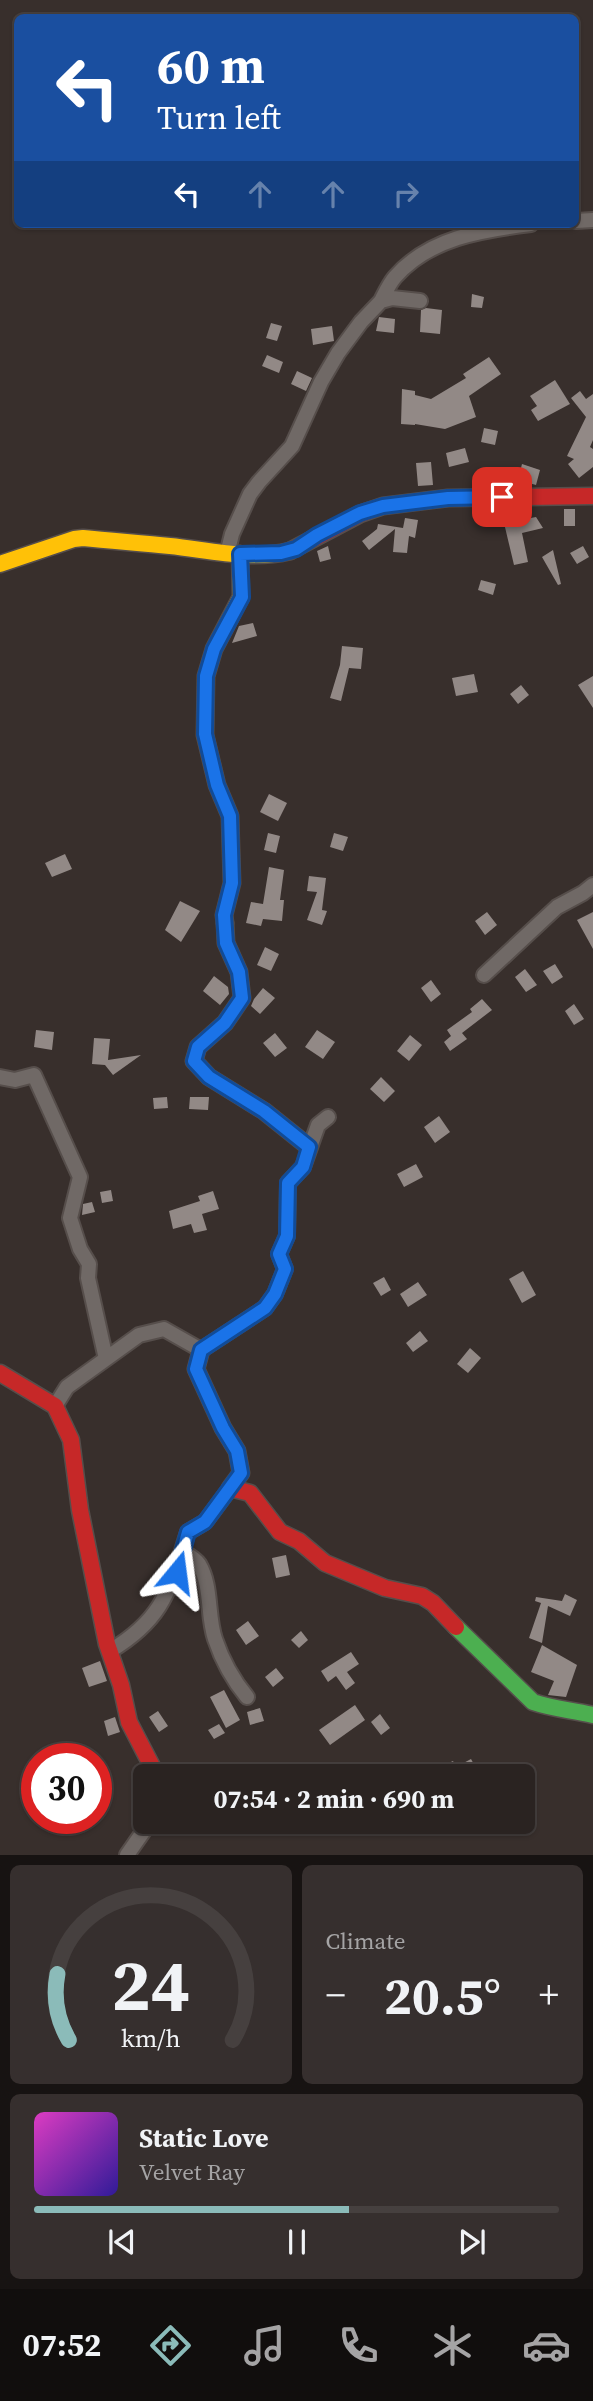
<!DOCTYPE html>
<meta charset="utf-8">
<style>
body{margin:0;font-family:"Source Serif 4",serif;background:#362f2e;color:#f1f3f6;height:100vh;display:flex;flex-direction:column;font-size:26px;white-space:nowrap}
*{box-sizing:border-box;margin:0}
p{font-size:23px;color:#a5a4a5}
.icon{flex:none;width:38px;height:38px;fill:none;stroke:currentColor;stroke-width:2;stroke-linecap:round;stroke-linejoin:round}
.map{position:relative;height:1855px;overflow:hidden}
.side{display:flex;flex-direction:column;gap:10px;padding:10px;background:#171312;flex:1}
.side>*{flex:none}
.hud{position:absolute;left:14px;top:14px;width:565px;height:214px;border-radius:10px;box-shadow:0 2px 5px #0004,0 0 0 2px #46403f;background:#1a4fa0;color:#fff;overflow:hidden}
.speed{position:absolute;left:21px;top:1743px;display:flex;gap:14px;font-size:35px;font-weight:700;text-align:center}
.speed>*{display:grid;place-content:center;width:91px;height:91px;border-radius:50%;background:#2a2321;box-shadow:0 2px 5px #0004,0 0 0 2px #46403f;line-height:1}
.speed .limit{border:10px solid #d22;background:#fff;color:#111}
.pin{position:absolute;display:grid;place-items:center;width:60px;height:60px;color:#fff;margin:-30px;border-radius:14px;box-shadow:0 4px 10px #0006}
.me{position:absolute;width:77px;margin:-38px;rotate:16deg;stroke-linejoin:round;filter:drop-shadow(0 0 5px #0008)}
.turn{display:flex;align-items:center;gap:24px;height:147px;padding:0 28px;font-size:32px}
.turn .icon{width:91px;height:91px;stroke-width:2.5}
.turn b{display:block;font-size:49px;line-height:60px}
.lanes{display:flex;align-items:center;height:66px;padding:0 28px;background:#0003;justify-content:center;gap:35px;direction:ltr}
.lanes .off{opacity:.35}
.big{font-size:52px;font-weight:700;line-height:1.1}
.side .widget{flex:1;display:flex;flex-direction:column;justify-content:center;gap:10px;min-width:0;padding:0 24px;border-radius:10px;background:#362f2e}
.side .dial{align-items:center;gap:0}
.dial svg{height:182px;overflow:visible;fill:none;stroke:#46403f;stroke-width:7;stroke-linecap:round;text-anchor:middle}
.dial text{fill:#f1f3f6;stroke:none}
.song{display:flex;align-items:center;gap:21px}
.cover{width:84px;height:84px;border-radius:10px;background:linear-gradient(135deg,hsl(310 70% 55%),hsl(250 70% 35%))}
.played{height:7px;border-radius:4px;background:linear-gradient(90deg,#8bbbb9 60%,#46403f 60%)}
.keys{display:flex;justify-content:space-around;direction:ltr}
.heat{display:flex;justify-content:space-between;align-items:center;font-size:38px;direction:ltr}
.side .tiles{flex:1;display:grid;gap:10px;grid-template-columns:1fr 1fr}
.widget:last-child{grid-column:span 2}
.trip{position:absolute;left:133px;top:1764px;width:402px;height:70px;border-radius:10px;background:#2a2321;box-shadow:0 2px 5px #0004,0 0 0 2px #46403f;font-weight:700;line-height:70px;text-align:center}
.tab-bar{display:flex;height:112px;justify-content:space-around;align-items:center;background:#110e0d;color:#a5a4a5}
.tab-bar .icon{width:49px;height:49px}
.tab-bar .selected{color:#8bbbb9}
.tab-bar b{font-size:32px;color:#f1f3f6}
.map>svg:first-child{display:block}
</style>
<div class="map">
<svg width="593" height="1855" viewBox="0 0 593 1855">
<rect width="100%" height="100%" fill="#382f2c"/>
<path fill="#928986" d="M 472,294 L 484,297 L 482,308 L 471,307 Z
M 426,308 L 442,310 L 440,334 L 420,332 L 421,310 Z
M 379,317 L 395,319 L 394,333 L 376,331 Z
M 271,323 L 282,326 L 277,341 L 266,338 Z
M 332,326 L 334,341 L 313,345 L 311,329 Z
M 267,355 L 283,362 L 279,373 L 262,366 Z
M 489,357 L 501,374 L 469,396 L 476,417 L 445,429 L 415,424 L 415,425 L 401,424 L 402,389 L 415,391 L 415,395 L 431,399 L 466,378 L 463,374 Z
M 297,371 L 312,378 L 306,391 L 291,384 Z
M 555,380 L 570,404 L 538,421 L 531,410 L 537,406 L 530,396 Z
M 580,391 L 586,399 L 593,394 L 593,440 L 590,447 L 593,449 L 593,467 L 579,478 L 568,464 L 574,459 L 567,456 L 586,417 L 571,398 Z
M 484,428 L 498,431 L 495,445 L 481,442 Z
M 465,448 L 469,462 L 449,467 L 446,453 Z
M 431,462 L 433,485 L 418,486 L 416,463 Z
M 522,464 L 540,470 L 536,485 L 518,480 Z
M 564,509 L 575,509 L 575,526 L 564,526 Z
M 536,517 L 543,528 L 522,533 L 528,562 L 514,565 L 504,523 Z
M 405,518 L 418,520 L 415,538 L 409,536 L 407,553 L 393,552 L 395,529 L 369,550 L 362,541 L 377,529 L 378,524 L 403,528 Z
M 328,546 L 331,559 L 320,562 L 317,551 Z
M 583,546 L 589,557 L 577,564 L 570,553 Z
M 553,550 L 561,584 L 558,585 L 542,557 Z
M 481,580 L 496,584 L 493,595 L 478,590 Z
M 253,623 L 257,636 L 232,643 L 239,626 Z
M 342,646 L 363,648 L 361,669 L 349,668 L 341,701 L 330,698 L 340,665 Z
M 474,674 L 478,692 L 456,696 L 452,678 Z
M 593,676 L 593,708 L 578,685 Z
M 521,685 L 529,695 L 518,704 L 510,694 Z
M 269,794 L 287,803 L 278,821 L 260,812 Z
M 268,833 L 280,836 L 276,853 L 264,850 Z
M 334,833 L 348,837 L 343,851 L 330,847 Z
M 65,854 L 72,869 L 52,877 L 45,863 Z
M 269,867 L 284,870 L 280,900 L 284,900 L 282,921 L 263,919 L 261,926 L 246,923 L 251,902 L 263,904 Z
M 309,876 L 326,878 L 322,910 L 327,911 L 322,925 L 307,920 L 317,892 L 307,891 Z
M 180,901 L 200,911 L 181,942 L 165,930 Z
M 487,912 L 497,925 L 485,935 L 475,921 Z
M 593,912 L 593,949 L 577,920 Z
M 265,947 L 279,954 L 271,971 L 257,965 Z
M 555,964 L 563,977 L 552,984 L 543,971 Z
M 525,969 L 537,985 L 526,992 L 515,977 Z
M 214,976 L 228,987 L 229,994 L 220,1005 L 203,991 Z
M 431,980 L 441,994 L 431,1002 L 421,988 Z
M 263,988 L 275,998 L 260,1014 L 251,1006 L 254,999 Z
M 482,999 L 492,1010 L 462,1033 L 467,1039 L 450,1051 L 444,1042 L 451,1036 L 447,1030 L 472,1012 L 470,1009 Z
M 574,1004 L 584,1019 L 574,1025 L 565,1011 Z
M 36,1030 L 54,1032 L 52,1050 L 34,1047 Z
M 317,1030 L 335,1042 L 323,1059 L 305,1047 Z
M 275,1033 L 287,1048 L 275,1057 L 263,1043 Z
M 410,1035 L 422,1045 L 409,1061 L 397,1051 Z
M 94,1038 L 110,1039 L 108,1060 L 141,1055 L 113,1075 L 105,1065 L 92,1064 Z
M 381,1077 L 395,1091 L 384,1102 L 370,1089 Z
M 167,1097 L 168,1108 L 154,1109 L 153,1098 Z
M 190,1097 L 209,1097 L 208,1110 L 189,1109 Z
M 439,1116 L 450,1132 L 435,1143 L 424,1127 Z
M 416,1164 L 423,1177 L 404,1187 L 397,1174 Z
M 111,1190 L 113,1201 L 102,1203 L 100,1192 Z
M 213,1191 L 219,1209 L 202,1214 L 207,1230 L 194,1233 L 191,1224 L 173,1229 L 169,1211 L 200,1201 L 198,1196 Z
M 92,1202 L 95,1212 L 82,1215 L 83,1204 Z
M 523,1271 L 536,1295 L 522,1303 L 509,1279 Z
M 384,1277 L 391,1290 L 381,1296 L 373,1283 Z
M 418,1282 L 427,1295 L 408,1307 L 400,1294 Z
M 420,1331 L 428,1341 L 413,1352 L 406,1343 Z
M 470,1348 L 481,1358 L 468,1373 L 457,1364 Z
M 286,1555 L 290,1575 L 276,1578 L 272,1558 Z
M 565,1594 L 577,1600 L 570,1616 L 548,1606 L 542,1643 L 529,1638 L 541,1603 L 535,1601 L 536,1597 L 562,1601 Z
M 248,1621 L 259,1636 L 246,1645 L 236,1630 Z
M 301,1631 L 308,1640 L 299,1648 L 291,1640 Z
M 542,1645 L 577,1665 L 566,1697 L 548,1695 L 554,1681 L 531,1672 Z
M 351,1652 L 359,1664 L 347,1672 L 355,1683 L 346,1690 L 336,1676 L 328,1682 L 321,1671 Z
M 100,1661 L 107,1681 L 89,1687 L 82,1668 Z
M 276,1668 L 284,1678 L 273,1687 L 265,1677 Z
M 224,1690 L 240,1720 L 226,1728 L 210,1697 Z
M 355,1705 L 365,1720 L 330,1745 L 319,1730 Z
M 260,1708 L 264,1721 L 250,1725 L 247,1712 Z
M 158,1711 L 168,1726 L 159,1732 L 149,1717 Z
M 380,1714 L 390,1728 L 381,1735 L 371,1722 Z
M 115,1717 L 120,1732 L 108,1736 L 104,1721 Z
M 219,1724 L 225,1733 L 214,1739 L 208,1730 Z
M 471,1759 L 477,1770 L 465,1776 L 439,1776 L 443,1774 L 440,1767 L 453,1761 L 456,1767 Z"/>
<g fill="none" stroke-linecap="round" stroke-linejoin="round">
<defs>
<path id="street" d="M 576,221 L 593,220
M 381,301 C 385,293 389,284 395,277 C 429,238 482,230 531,224
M 227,554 L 232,534 L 250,494 L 259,482 L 292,446 L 321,382 L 338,353 L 361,322 L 381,301 L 392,298 L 420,301
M 484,975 L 557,907 L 583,893 L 593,885
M 0,1077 L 15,1080 L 34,1075 L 80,1177 L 70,1218 L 80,1249 L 89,1264 L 88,1278 L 106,1359
M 55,1406 L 67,1387 L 139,1335 L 164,1329 L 201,1350 L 265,1308 L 275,1294 L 285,1269 L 279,1254 L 287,1236 L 288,1183 L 303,1167 L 318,1125 L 328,1117
M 182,1551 C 187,1554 196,1559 199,1564 C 212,1586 207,1615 215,1639 C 222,1660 233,1680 247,1697
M 110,1651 C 165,1618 169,1589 188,1532 L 205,1522 L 231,1487
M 127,1855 L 150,1822"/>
<path id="fast" d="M 225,923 L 226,943 L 239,972 L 242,998 L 225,1023 L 198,1047 L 194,1061 L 209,1077 L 264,1111 L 309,1147
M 456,1627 L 533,1702 C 553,1709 573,1710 593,1715"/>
<path id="slow" d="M 0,564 L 74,539 L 83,538 C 112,541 141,543 170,546 C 209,550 251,561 290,551
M 225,923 L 224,915 L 232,883 L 230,816 L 217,785 L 205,735 L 206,676 L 214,649 L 241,597 L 240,554"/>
<path id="jam" d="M 290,551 L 360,514 L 383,506 L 448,498 L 593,496
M 201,1350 L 196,1369 L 223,1428 L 237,1451 L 241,1473 L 230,1488 L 250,1493 L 280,1532 L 299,1541 L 325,1563 L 385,1588 L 422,1596 L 433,1603 L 456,1627
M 0,1373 L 55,1406 L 71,1440 L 80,1510 L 107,1644 L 121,1685 L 129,1722 L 157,1776"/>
</defs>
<use href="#street" stroke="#564e4b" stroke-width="18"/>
<use href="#fast" stroke="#564e4b" stroke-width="19"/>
<use href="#slow" stroke="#564e4b" stroke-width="19"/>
<use href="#jam" stroke="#564e4b" stroke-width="19"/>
<use href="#street" stroke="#706966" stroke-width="14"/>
<use href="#fast" stroke="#4caf50" stroke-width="16"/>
<use href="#slow" stroke="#ffc107" stroke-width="16"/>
<use href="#jam" stroke="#c62828" stroke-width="16"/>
</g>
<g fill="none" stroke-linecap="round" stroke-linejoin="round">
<defs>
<path id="route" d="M 177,1572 L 188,1532 L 205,1522 L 241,1473 L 237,1451 L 223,1428 L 196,1369 L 201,1350 L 265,1308 L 275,1294 L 285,1269 L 279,1254 L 287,1236 L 288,1183 L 303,1167 L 309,1147 L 264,1111 L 209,1077 L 194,1061 L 198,1047 L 225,1023 L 242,998 L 239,972 L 226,943 L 224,915 L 232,883 L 230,816 L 217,785 L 205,734 L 206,676 L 214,649 L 242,597 L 240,554 L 281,553 L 296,549 L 317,535 L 360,513 L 383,506 L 448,498 L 502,497"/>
</defs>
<use href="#route" stroke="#114b97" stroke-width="18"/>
<use href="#route" stroke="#1a73e8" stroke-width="12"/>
</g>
</svg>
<div class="speed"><div class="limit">30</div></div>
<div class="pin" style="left:502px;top:497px;background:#d93025"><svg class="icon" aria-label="arrive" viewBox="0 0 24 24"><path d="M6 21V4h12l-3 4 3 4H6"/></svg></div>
<svg class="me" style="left:177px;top:1572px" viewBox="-20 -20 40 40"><path d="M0-17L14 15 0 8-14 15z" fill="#1a73e8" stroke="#fff" stroke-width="4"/></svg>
<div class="trip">07:54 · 2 min · 690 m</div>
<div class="hud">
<div class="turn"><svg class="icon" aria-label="left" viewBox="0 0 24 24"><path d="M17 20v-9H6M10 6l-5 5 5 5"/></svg><div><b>60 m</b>Turn left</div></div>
<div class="lanes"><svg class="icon" aria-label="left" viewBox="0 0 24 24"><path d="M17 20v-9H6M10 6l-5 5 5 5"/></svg><svg class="icon off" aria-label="ahead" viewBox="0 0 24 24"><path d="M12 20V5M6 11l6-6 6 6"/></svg><svg class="icon off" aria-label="ahead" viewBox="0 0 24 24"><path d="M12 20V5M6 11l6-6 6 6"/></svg><svg class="icon off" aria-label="right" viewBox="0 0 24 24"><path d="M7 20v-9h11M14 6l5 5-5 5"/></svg></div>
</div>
</div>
<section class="side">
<div class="tiles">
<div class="widget dial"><svg viewBox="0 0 100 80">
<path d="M14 69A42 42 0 1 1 86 69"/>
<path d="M14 69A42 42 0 0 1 9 40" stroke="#8bbbb9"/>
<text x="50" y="56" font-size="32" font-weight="700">24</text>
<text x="50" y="72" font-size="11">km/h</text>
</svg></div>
<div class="widget"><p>Climate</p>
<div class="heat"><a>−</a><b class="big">20.5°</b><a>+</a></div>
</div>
<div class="widget">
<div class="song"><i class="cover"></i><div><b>Static Love</b><p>Velvet Ray</p></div></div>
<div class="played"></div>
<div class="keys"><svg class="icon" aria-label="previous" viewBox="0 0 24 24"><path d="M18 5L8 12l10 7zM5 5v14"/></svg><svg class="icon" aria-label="pause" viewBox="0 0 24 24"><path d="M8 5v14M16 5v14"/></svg><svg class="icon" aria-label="next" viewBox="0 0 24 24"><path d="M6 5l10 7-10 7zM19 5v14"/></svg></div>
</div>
</div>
</section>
<nav class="tab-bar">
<b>07:52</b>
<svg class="icon selected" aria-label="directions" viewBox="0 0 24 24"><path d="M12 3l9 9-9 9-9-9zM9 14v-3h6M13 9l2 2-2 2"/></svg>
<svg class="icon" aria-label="music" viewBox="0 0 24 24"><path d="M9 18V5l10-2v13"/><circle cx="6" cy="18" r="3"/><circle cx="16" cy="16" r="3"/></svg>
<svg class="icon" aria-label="phone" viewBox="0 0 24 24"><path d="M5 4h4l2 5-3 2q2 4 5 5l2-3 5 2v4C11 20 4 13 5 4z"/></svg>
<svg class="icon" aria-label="climate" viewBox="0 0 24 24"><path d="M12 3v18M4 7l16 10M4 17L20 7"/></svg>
<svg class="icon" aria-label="car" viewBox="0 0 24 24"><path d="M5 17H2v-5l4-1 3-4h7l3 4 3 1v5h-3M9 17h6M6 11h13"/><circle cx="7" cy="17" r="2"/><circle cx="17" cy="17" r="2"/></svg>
</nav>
